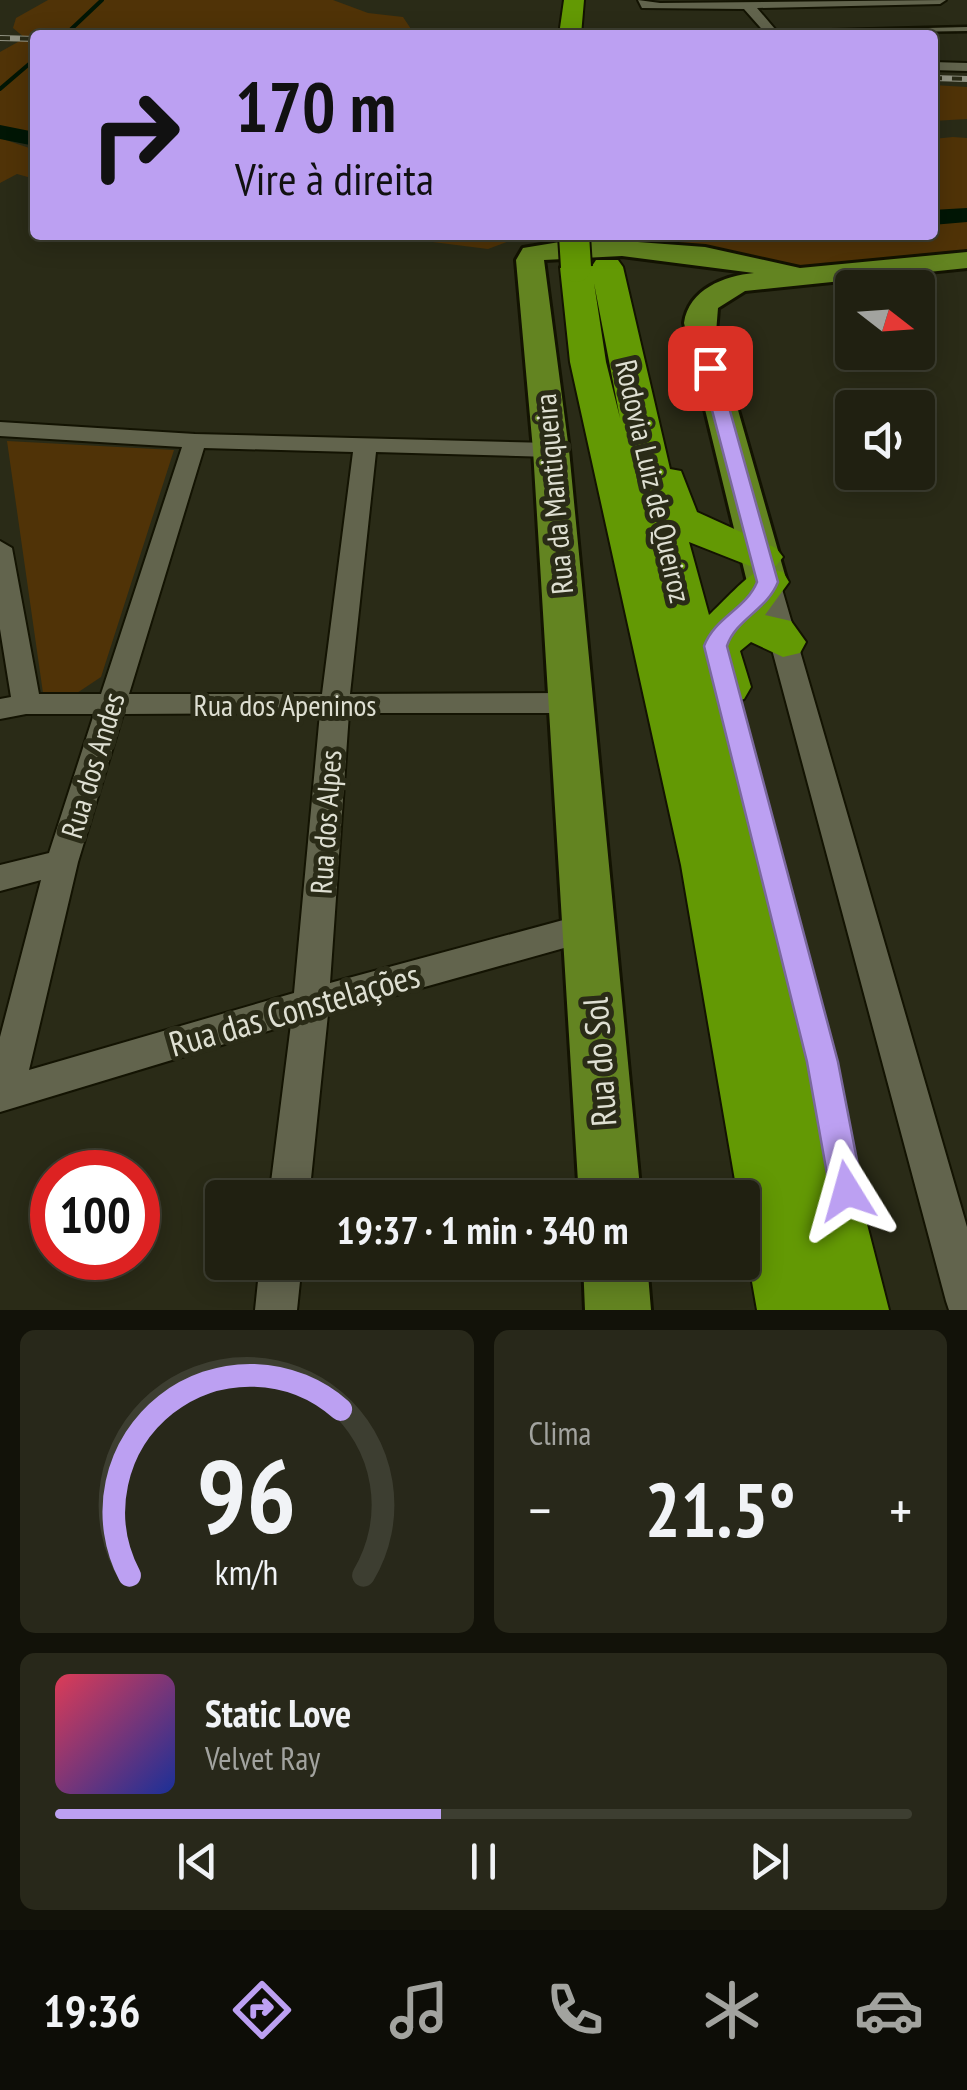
<!DOCTYPE html>
<html lang="pt">
<meta charset="utf-8">
<style>
body{margin:0;font-family:"PT Sans Narrow",sans-serif;background:#28281a;color:#f1f3f6;height:100vh;display:flex;flex-direction:column;font-size:38px;white-space:nowrap}
*{box-sizing:border-box;margin:0}
p{font-size:32px;color:#a2a39f}
.icon{flex:none;width:55px;height:55px;fill:none;stroke:currentColor;stroke-width:2;stroke-linecap:round;stroke-linejoin:round}
.map{position:relative;height:1310px;overflow:hidden}
.sheet{display:flex;flex-direction:column;gap:20px;padding:20px;background:#121209;flex:1}
.sheet>*{flex:none}
.top-card{position:absolute;left:30px;top:30px;width:908px;height:210px;border-radius:10px;box-shadow:0 5px 25px #0003,0 0 0 2px #3d3e31;background:#bca0f2;color:#111;overflow:hidden}
.needle{width:65px;rotate:107deg}
.tools{position:absolute;left:835px;top:270px;display:grid;gap:20px}
.tools a{display:grid;place-items:center;width:100px;height:100px;border-radius:10px;background:#202011;box-shadow:0 5px 25px #0003,0 0 0 2px #3d3e31;font-size:50px}
.speed{position:absolute;left:30px;top:1150px;display:flex;gap:20px;font-size:50px;font-weight:700;text-align:center}
.speed>*{display:grid;place-content:center;width:130px;height:130px;border-radius:50%;background:#202011;box-shadow:0 5px 25px #0003,0 0 0 2px #3d3e31;line-height:1}
.speed .limit{border:15px solid #d22;background:#fff;color:#111}
.pin{position:absolute;display:grid;place-items:center;width:85px;height:85px;color:#fff;margin:-42px;border-radius:20px;box-shadow:0 5px 15px #0006}
.me{position:absolute;width:110px;margin:-55px;rotate:352deg;stroke-linejoin:round;filter:drop-shadow(0 0 8px #0008)}
.turn{display:flex;align-items:center;gap:35px;height:210px;padding:0 40px;font-size:45px}
.turn .icon{width:130px;height:130px;stroke-width:2.5}
.turn b{display:block;font-size:70px;line-height:85px}
.big{font-size:75px;font-weight:800;line-height:1.1}
.sheet .tile{flex:1;display:flex;flex-direction:column;justify-content:center;gap:15px;min-width:0;padding:0 35px;border-radius:15px;background:#28281a}
.sheet .dial{align-items:center;gap:0}
.dial svg{height:260px;overflow:visible;fill:none;stroke:#3d3e31;stroke-width:7;stroke-linecap:round;text-anchor:middle}
.dial text{fill:#f1f3f6;stroke:none}
.song{display:flex;align-items:center;gap:30px}
.cover{width:120px;height:120px;border-radius:15px;background:linear-gradient(135deg,hsl(350 70% 55%),hsl(230 70% 35%))}
.played{height:10px;border-radius:5px;background:linear-gradient(90deg,#bca0f2 45%,#3d3e31 45%)}
.keys{display:flex;justify-content:space-around;direction:ltr}
.heat{display:flex;justify-content:space-between;align-items:center;font-size:55px;direction:ltr}
.sheet .tiles{flex:1;display:grid;gap:20px;grid-template-columns:1fr 1fr}
.tile:last-child{grid-column:span 2}
.trip{position:absolute;left:205px;top:1180px;width:555px;height:100px;border-radius:10px;background:#202011;box-shadow:0 5px 25px #0003,0 0 0 2px #3d3e31;font-weight:800;line-height:100px;text-align:center}
.tabs{display:flex;height:160px;justify-content:space-around;align-items:center;background:#0d0d07;color:#a2a39f}
.tabs .icon{width:70px;height:70px}
.tabs .active{color:#bca0f2}
.tabs b{font-size:45px;color:#f1f3f6}
.map>svg:first-child{display:block}
</style>
<div class="map">
<svg width="967" height="1310" viewBox="0 0 967 1310">
<rect width="100%" height="100%" fill="#2a2b17"/>
<path fill="#503307" d="M 48,0 L 333,0 L 368,13 L 403,17 L 411,29 L 395,35 L 35,35 L 35,139 L 0,131 L 0,52 L 25,38 L 13,28 L 16,18 Z
M 933,85 L 967,87 L 967,119 L 933,121 Z
M 953,137 L 967,138 L 967,213 L 933,217 L 933,139 Z
M 0,138 L 35,150 L 35,179 L 17,174 L 0,183 Z
M 967,220 L 967,252 C 917,254 869,263 819,265 C 765,267 710,257 658,242 L 781,235 L 932,235 L 933,223 Z
M 377,235 L 545,235 L 512,240 L 488,249 Z
M 7,441 L 174,450 L 101,677 L 77,693 L 43,693 Z"/>
<g fill="none" stroke-linecap="round" stroke-linejoin="round">
<path stroke="#011605" stroke-width="4" d="M 65,35 L 102,0
M 0,89 L 35,59"/>
<path fill="#011605" fill-rule="evenodd" d="M 0,125 L 35,132 L 35,146 L 0,139 Z
M 967,208 L 967,222 L 932,225 L 932,210 Z"/>
<defs>
<path id="service" d="M 967,27 L 967,31 L 770,34 L 773,32 Z"/>
<path id="minor" d="M 638,0 L 660,3 L 946,0 L 940,4 L 757,8 L 780,35 L 767,35 L 744,9 L 642,8 Z
M 932,62 L 967,63 L 967,71 L 932,70 Z
M 0,422 L 195,434 L 551,443 L 562,450 L 551,457 L 376,452 L 350,694 L 570,693 L 580,696 L 584,703 L 580,710 L 570,713 L 349,713 L 330,983 L 589,913 L 601,917 L 606,927 L 601,937 L 589,941 L 328,1014 L 309,1198 L 269,1198 L 291,1024 L 0,1112 L 0,1037 L 41,880 L 0,891 L 0,865 L 49,853 L 94,714 L 26,714 L 0,719 L 0,699 L 11,697 L 0,629 L 0,541 L 12,548 L 39,694 L 101,694 L 182,447 L 0,436 ZM 204,448 L 353,452 L 322,694 L 129,694 ZM 320,713 L 294,993 L 29,1070 L 78,862 L 123,714 Z
M 767,574 L 780,582 L 967,1227 L 967,1310 L 949,1310 L 946,1301 L 754,582 Z
M 260,1262 L 302,1262 L 297,1310 L 255,1310 Z"/>
<path id="primary" d="M 584,238 L 705,247 L 800,268 L 967,252 L 967,268 L 745,291 L 718,308 L 716,333 L 787,582 L 781,591 L 767,594 L 753,591 L 747,582 L 684,323 C 689,289 724,276 754,273 L 622,256 L 544,260 L 569,450 L 641,1198 L 579,1198 L 533,450 L 516,260 L 523,248 Z
M 583,1262 L 647,1262 L 651,1310 L 585,1310 Z"/>
<path id="motorway" d="M 564,0 L 584,0 L 581,35 L 559,35 Z
M 576,257 L 587,260 L 592,266 L 596,260 L 618,260 L 623,267 L 670,469 L 681,471 L 697,512 L 776,548 L 783,557 L 776,566 L 768,568 L 783,572 L 789,582 L 765,615 L 791,621 L 806,642 L 800,653 L 783,657 L 751,642 L 740,651 L 751,687 L 744,699 L 733,702 L 889,1310 L 757,1310 L 742,1225 L 742,1198 L 738,1198 L 681,865 L 570,362 L 560,267 L 565,260 ZM 594,283 L 620,418 L 606,362 ZM 689,542 L 760,570 C 749,573 720,605 709,615 Z"/>
</defs>
<use href="#service" stroke="#131302" stroke-width="5"/>
<use href="#minor" stroke="#131302" stroke-width="4"/>
<use href="#primary" stroke="#131302" stroke-width="6"/>
<use href="#motorway" stroke="#131302" stroke-width="4"/>
<use href="#service" fill="#62644d" fill-rule="evenodd"/>
<use href="#minor" fill="#62644d" fill-rule="evenodd"/>
<use href="#primary" fill="#638421" fill-rule="evenodd"/>
<use href="#motorway" fill="#639904" fill-rule="evenodd"/>
<defs>
<path id="rail" d="M 0,38 L 35,39
M 932,78 L 967,79"/>
</defs>
<use href="#rail" stroke="#919282" stroke-width="6"/>
<use href="#rail" stroke="#2a2b17" stroke-width="4" stroke-dasharray="10" stroke-linecap="butt"/>
<defs>
<path id="motorway-bridge" d="M 574,235 L 576,267"/>
</defs>
<use href="#motorway-bridge" stroke="#131302" stroke-width="34" stroke-linecap="butt"/>
<use href="#motorway-bridge" stroke="#639904" stroke-width="30"/>
</g>
<path fill="#bca0f2" stroke="#7a689d" stroke-width="2.5" d="M 710,363 L 718,368 L 778,582 C 767,610 736,619 727,646 L 838,1062 L 863,1191 L 858,1202 L 847,1207 L 835,1202 L 830,1191 L 807,1062 L 704,646 C 715,617 746,609 757,582 L 701,368 Z"/>
<g text-anchor="middle" dominant-baseline="central" stroke-width="10" stroke-linejoin="round" paint-order="stroke">
<g font-size="30" fill="#dedfd2" stroke="#2a2b17">
<text transform="translate(654 481) rotate(77)">Rodovia Luiz de Queiroz</text>
<text transform="translate(553 494) rotate(-95)">Rua da Mantiqueira</text>
<text x="285" y="704">Rua dos Apeninos</text>
<text transform="translate(92 765) rotate(-73)">Rua dos Andes</text>
<text transform="translate(325 822) rotate(-86)">Rua dos Alpes</text>
</g>
<g font-size="35" fill="#dedfd2" stroke="#2a2b17">
<text transform="translate(294 1009) rotate(-16)">Rua das Constelações</text>
<text transform="translate(599 1062) rotate(-94)">Rua do Sol</text>
</g>
</g>
</svg>
<div class="tools">
<a><svg class="needle" viewBox="-14 -14 28 28"><path d="M0-13l5 13h-10z" fill="#e53935"/><path d="M0 13l5-13h-10z" fill="#a2a39f"/></svg></a>
<a><svg class="icon" aria-label="sound" viewBox="0 0 24 24"><path d="M4 9h4l5-4v14l-5-4H4zM17 9q2 3 0 6"/></svg></a>
</div>
<div class="speed"><div class="limit">100</div></div>
<div class="pin" style="left:710px;top:368px;background:#d93025"><svg class="icon" aria-label="arrive" viewBox="0 0 24 24"><path d="M6 21V4h12l-3 4 3 4H6"/></svg></div>
<svg class="me" style="left:847px;top:1191px" viewBox="-20 -20 40 40"><path d="M0-17L14 15 0 8-14 15z" fill="#bca0f2" stroke="#fff" stroke-width="4"/></svg>
<div class="trip">19:37 · 1 min · 340 m</div>
<div class="top-card">
<div class="turn"><svg class="icon" aria-label="right" viewBox="0 0 24 24"><path d="M7 20v-9h11M14 6l5 5-5 5"/></svg><div><b>170 m</b>Vire à direita</div></div>
</div>
</div>
<section class="sheet">
<div class="tiles">
<div class="tile dial"><svg viewBox="0 0 100 80">
<path d="M14 69A42 42 0 1 1 86 69"/>
<path d="M14 69A42 42 0 0 1 79 18" stroke="#bca0f2"/>
<text x="50" y="56" font-size="32" font-weight="700">96</text>
<text x="50" y="72" font-size="11">km/h</text>
</svg></div>
<div class="tile"><p>Clima</p>
<div class="heat"><a>−</a><b class="big">21.5°</b><a>+</a></div>
</div>
<div class="tile">
<div class="song"><i class="cover"></i><div><b>Static Love</b><p>Velvet Ray</p></div></div>
<div class="played"></div>
<div class="keys"><svg class="icon" aria-label="previous" viewBox="0 0 24 24"><path d="M18 5L8 12l10 7zM5 5v14"/></svg><svg class="icon" aria-label="pause" viewBox="0 0 24 24"><path d="M8 5v14M16 5v14"/></svg><svg class="icon" aria-label="next" viewBox="0 0 24 24"><path d="M6 5l10 7-10 7zM19 5v14"/></svg></div>
</div>
</div>
</section>
<nav class="tabs">
<b>19:36</b>
<svg class="icon active" aria-label="directions" viewBox="0 0 24 24"><path d="M12 3l9 9-9 9-9-9zM9 14v-3h6M13 9l2 2-2 2"/></svg>
<svg class="icon" aria-label="music" viewBox="0 0 24 24"><path d="M9 18V5l10-2v13"/><circle cx="6" cy="18" r="3"/><circle cx="16" cy="16" r="3"/></svg>
<svg class="icon" aria-label="phone" viewBox="0 0 24 24"><path d="M5 4h4l2 5-3 2q2 4 5 5l2-3 5 2v4C11 20 4 13 5 4z"/></svg>
<svg class="icon" aria-label="climate" viewBox="0 0 24 24"><path d="M12 3v18M4 7l16 10M4 17L20 7"/></svg>
<svg class="icon" aria-label="car" viewBox="0 0 24 24"><path d="M5 17H2v-5l4-1 3-4h7l3 4 3 1v5h-3M9 17h6M6 11h13"/><circle cx="7" cy="17" r="2"/><circle cx="17" cy="17" r="2"/></svg>
</nav>
